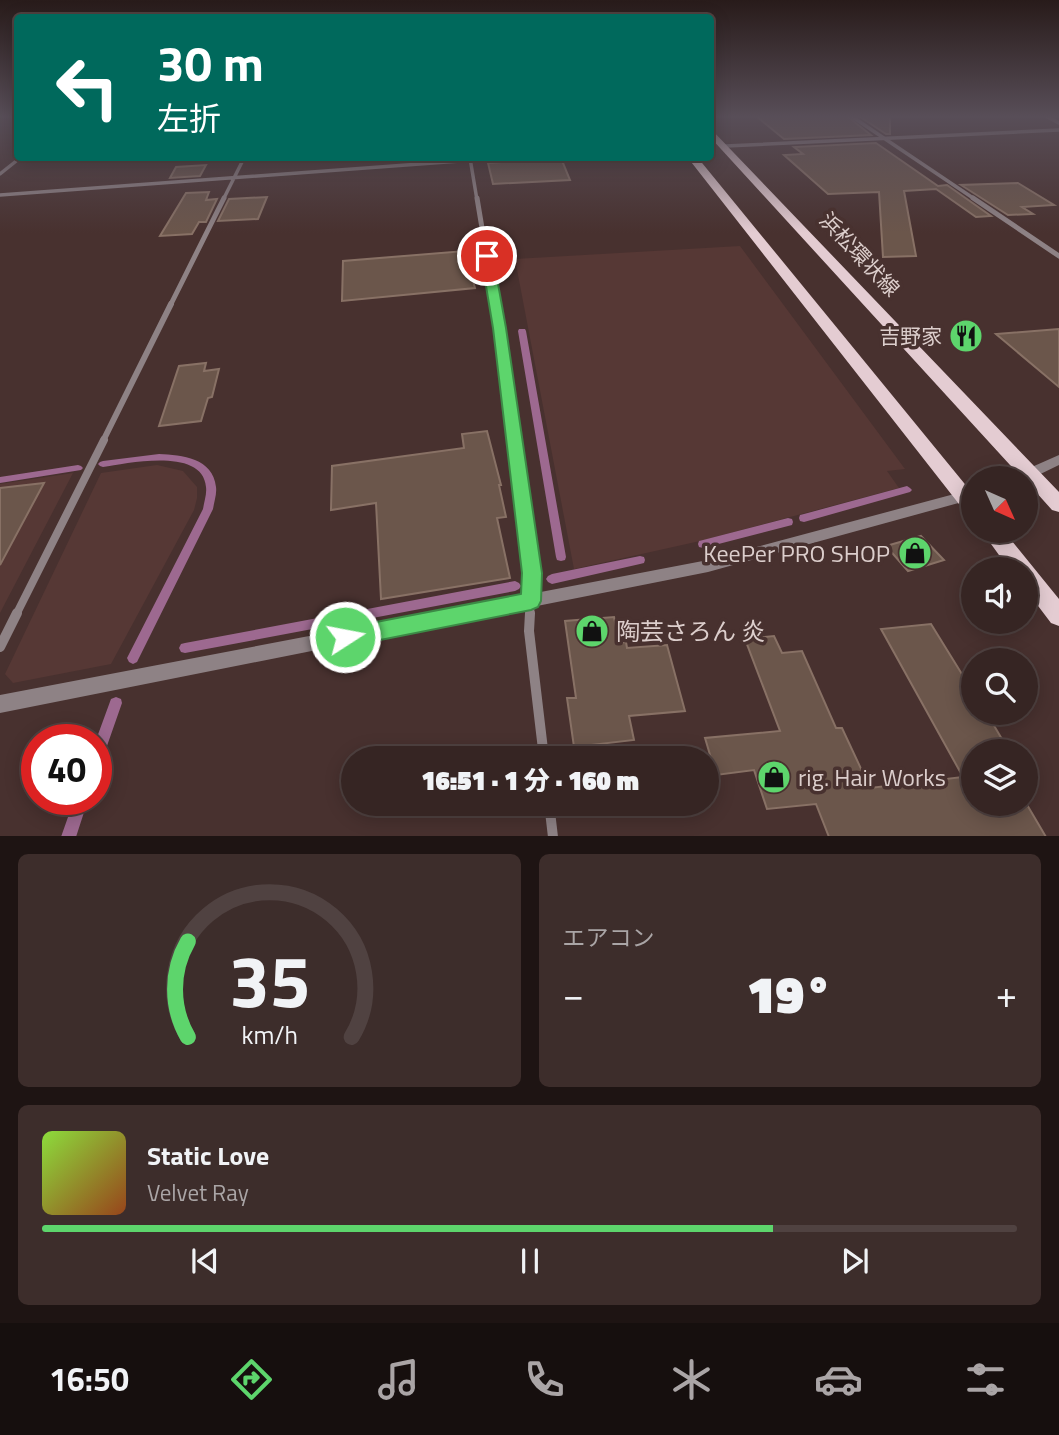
<!DOCTYPE html>
<html lang="ja">
<meta charset="utf-8">
<style>
body{margin:0;font-family:"Titillium Web","Noto Sans JP",sans-serif;background:#3d2d2b;color:#f1f3f6;height:100vh;display:flex;flex-direction:column;font-size:26px;white-space:nowrap}
*{box-sizing:border-box;margin:0}
p{font-size:23px;color:#aaa5a6}
.icon{flex:none;width:38px;height:38px;fill:none;stroke:currentColor;stroke-width:2;stroke-linecap:round;stroke-linejoin:round}
.map{position:relative;height:836px;overflow:hidden}
.panel{display:flex;flex-direction:column;gap:18px;padding:18px;background:#1e1413;flex:1}
.panel>*{flex:none}
.top-card{position:absolute;left:14px;top:14px;width:700px;height:147px;border-radius:7px;box-shadow:0 4px 18px #0003,0 0 0 2px #504241;background:#00695c;color:#fff;overflow:hidden}
.needle{width:46px;rotate:135deg}
.controls{position:absolute;left:961px;top:466px;display:grid;gap:14px}
.controls a{display:grid;place-items:center;width:77px;height:77px;border-radius:50%;background:#362523;box-shadow:0 4px 18px #0003,0 0 0 2px #504241;font-size:35px}
.speed{position:absolute;left:21px;top:724px;display:flex;gap:14px;font-size:35px;font-weight:700;text-align:center}
.speed>*{display:grid;place-content:center;width:91px;height:91px;border-radius:50%;background:#362523;box-shadow:0 4px 18px #0003,0 0 0 2px #504241;line-height:1}
.speed .limit{border:10px solid #d22;background:#fff;color:#111}
.pin{position:absolute;display:grid;place-items:center;width:60px;height:60px;color:#fff;margin:-30px;border:4px solid #fff;border-radius:50%;box-shadow:0 2px 7px #0007}
.me{position:absolute;width:77px;margin:-38px;rotate:79deg;stroke-linejoin:round;filter:drop-shadow(0 0 5px #0008)}
.turn{display:flex;align-items:center;gap:24px;height:147px;padding:0 28px;font-size:32px}
.turn .icon{width:91px;height:91px;stroke-width:2.5}
.turn b{display:block;font-size:49px;line-height:60px}
.big{font-size:52px;font-weight:800;line-height:1.1}
.panel .widget{flex:1;display:flex;flex-direction:column;justify-content:center;gap:10px;min-width:0;padding:0 24px;border-radius:10px;background:#3d2d2b}
.panel .dial{align-items:center;gap:0}
.dial svg{height:182px;overflow:visible;fill:none;stroke:#504241;stroke-width:7;stroke-linecap:round;text-anchor:middle}
.dial text{fill:#f1f3f6;stroke:none}
.song{display:flex;align-items:center;gap:21px}
.cover{width:84px;height:84px;border-radius:10px;background:linear-gradient(135deg,hsl(90 70% 55%),hsl(20 70% 35%))}
.played{height:7px;border-radius:4px;background:linear-gradient(90deg,#5dd56c 75%,#504241 75%)}
.keys{display:flex;justify-content:space-around;direction:ltr}
.heat{display:flex;justify-content:space-between;align-items:center;font-size:38px;direction:ltr}
.panel .tiles{flex:1;display:grid;gap:18px;grid-template-columns:1fr 1fr}
.widget:last-child{grid-column:span 2}
.trip{position:absolute;left:341px;top:746px;width:378px;height:70px;border-radius:35px;background:#362523;box-shadow:0 4px 18px #0003,0 0 0 2px #504241;font-weight:800;line-height:70px;text-align:center}
.tabs{display:flex;height:112px;justify-content:space-around;align-items:center;background:#160f0e;color:#aaa5a6}
.tabs .icon{width:49px;height:49px}
.tabs .current{color:#5dd56c}
.tabs b{font-size:32px;color:#f1f3f6}
.map>svg:first-child{display:block}
</style>
<div class="map">
<svg width="1059" height="837" viewBox="0 0 1059 837">
<rect width="100%" height="100%" fill="#48312f"/>
<path fill="#563835" d="M 740,246 L 905,469 L 887,471 L 899,488 L 700,541 L 574,569 L 515,259 Z
M 157,465 L 183,471 L 197,487 L 197,498 L 194,510 L 111,664 L 13,683 L 5,674 L 101,473 Z
M 73,473 L 0,613 L 0,484 Z"/>
<g fill="none" stroke-linecap="round" stroke-linejoin="round">
<path fill="#9d6990" fill-rule="evenodd" d="M 519,329 L 525,329 L 526,331 L 566,557 L 565,560 L 561,561 L 557,560 L 556,557 L 518,331 Z
M 159,454 C 182,455 213,458 216,487 C 217,494 214,502 213,509 L 137,662 L 133,664 L 129,662 L 127,658 L 203,509 C 204,502 207,494 206,487 C 203,447 128,463 103,467 L 100,466 L 98,464 L 100,462 L 103,461 Z
M 78,465 L 81,466 L 83,468 L 81,470 L 0,483 L 0,477 Z
M 907,486 L 910,488 L 912,490 L 910,492 L 804,522 L 800,521 L 799,518 L 800,515 L 804,514 Z
M 788,518 L 792,519 L 793,522 L 792,525 L 703,548 L 699,547 L 698,544 L 699,541 L 703,540 Z
M 640,556 L 644,557 L 645,560 L 644,563 L 640,564 L 552,584 L 548,582 L 546,579 L 548,576 L 552,574 Z
M 515,581 L 519,583 L 521,586 L 519,589 L 515,591 L 362,620 L 358,619 L 356,615 L 358,611 L 362,610 Z
M 339,614 L 343,615 L 345,619 L 343,623 L 339,624 L 185,653 L 181,652 L 179,648 L 181,644 L 185,643 Z
M 116,697 L 121,699 L 122,703 L 101,763 L 96,765 L 96,740 L 111,699 Z
M 74,800 L 88,800 L 76,837 L 61,837 Z"/>
</g>
<path fill="#6b564b" stroke="#887165" stroke-width="2" d="M 756,116 L 847,116 L 871,135 L 784,139 Z
M 859,116 L 890,116 L 890,134 L 886,134 Z
M 876,143 L 938,186 L 947,185 L 991,216 L 976,217 L 936,189 L 904,191 L 916,256 L 883,257 L 879,192 L 828,194 L 784,155 L 803,154 L 794,147 Z
M 505,158 L 561,158 L 570,180 L 493,184 L 488,163 L 502,162 Z
M 206,165 L 200,176 L 170,178 L 176,167 Z
M 1018,183 L 1054,205 L 1022,207 L 1033,214 L 1008,215 L 961,185 Z
M 209,192 L 206,200 L 217,199 L 206,222 L 199,222 L 192,234 L 160,236 L 186,193 Z
M 267,197 L 258,219 L 218,221 L 229,199 Z
M 465,251 L 475,288 L 342,301 L 343,261 Z
M 1059,329 L 1059,387 L 996,334 Z
M 206,363 L 204,371 L 219,369 L 212,397 L 208,398 L 201,421 L 159,426 L 179,366 Z
M 487,431 L 501,485 L 499,485 L 506,517 L 497,518 L 510,578 L 381,599 L 376,503 L 331,510 L 332,466 L 464,448 L 462,434 Z
M 44,483 L 0,565 L 0,488 Z
M 921,536 L 944,560 L 908,571 L 886,546 Z
M 614,617 L 619,643 L 626,642 L 627,648 L 667,645 L 685,711 L 629,716 L 634,740 L 574,747 L 567,698 L 576,698 L 565,621 Z
M 931,624 L 973,692 L 973,712 L 986,712 L 1009,751 L 973,751 L 973,803 L 1026,803 L 1046,837 L 829,837 L 816,804 L 767,809 L 754,770 L 716,775 L 705,738 L 780,731 L 745,639 L 774,636 L 782,653 L 802,651 L 836,728 L 842,728 L 870,788 L 963,777 L 881,629 Z"/>
<g fill="none" stroke-linecap="round" stroke-linejoin="round">
<path stroke="#8e8285" stroke-width="3.5" d="M 851,116 L 976,200
M 726,146 L 1059,130
M 470,158 L 477,200
M 0,174 L 20,158
M 0,195 L 501,158
M 223,200 L 244,158"/>
<path stroke="#8e8285" stroke-width="5" d="M 477,198 L 495,306
M 973,198 L 1059,256
M 170,306 L 224,198"/>
<path stroke="#8e8285" stroke-width="6" d="M 495,304 L 514,441
M 103,441 L 171,304"/>
<path stroke="#8e8285" stroke-width="8" d="M 514,440 L 532,573 L 530,615
M 16,615 L 104,440"/>
<path stroke="#8e8285" stroke-width="10" d="M 530,613 L 529,631 L 544,758
M 0,647 L 17,613
M 549,803 L 553,837"/>
<path fill="#8e8285" fill-rule="evenodd" d="M 1042,116 L 1050,116 L 1059,121 L 1059,125 Z
M 1059,455 L 1059,465 L 1026,481 L 1026,478 L 1012,478 L 1014,475 Z
M 973,489 L 973,499 L 708,572 L 0,713 L 0,695 L 708,560 Z"/>
<path fill="#e4ccd2" fill-rule="evenodd" d="M 710,128 L 1059,492 L 1059,512 L 1052,510 L 1026,481 L 1026,478 L 1022,478 L 710,137 Z
M 688,158 L 698,158 L 973,494 L 973,515 L 966,513 Z
M 981,530 L 1003,530 L 1059,599 L 1059,626 L 1051,623 L 1026,590 L 1026,569 L 1009,569 Z"/>
</g>
<linearGradient id="sky" x2="0" y2="1"><stop stop-color="#281b1a"/><stop offset="0.5" stop-color="#584e58"/><stop offset="1" stop-color="#584e58" stop-opacity="0"/></linearGradient>
<rect width="1059" height="233" fill="url(#sky)"/>
<path fill="#5dd56c" stroke="#3c8a46" stroke-width="2" d="M 487,252 L 493,256 L 506,328 L 542,573 L 541,601 L 538,607 L 531,610 L 345,647 L 337,644 L 334,637 L 337,630 L 345,628 L 521,594 L 522,573 L 493,328 L 481,256 Z"/>
<defs>
<symbol id="restaurant-disc" viewBox="-11 -11 22 22"><circle r="9.5" fill="#5dd56c" stroke="#48312f"/><path d="M-5-6h1v4h1v-4h1v4h1v-4h1v5L-1.5 .5V6h-2V.5L-5-1ZM5-6V6H3V1.5H1.5Q1.5-4 5-6Z" fill="#111"/></symbol>
<symbol id="shop-disc" viewBox="-11 -11 22 22"><circle r="9.5" fill="#5dd56c" stroke="#48312f"/><path d="M-5-2.5h2.3a2.7 3.5 0 0 1 5.4 0H5L5.5 6h-11ZM-1.5-2.5h3a1.5 2.3 0 0 0-3 0Z" fill="#111"/></symbol>
</defs>
<g fill-rule="evenodd">
<use href="#restaurant-disc" x="947" y="317" width="38" height="38"/>
<use href="#shop-disc" x="896" y="534" width="38" height="38"/>
<use href="#shop-disc" x="573" y="612" width="38" height="38"/>
<use href="#shop-disc" x="755" y="758" width="38" height="38"/>
</g>
<g text-anchor="middle" dominant-baseline="central" stroke-width="7" stroke-linejoin="round" paint-order="stroke">
<g font-size="21" fill="#dccecc" stroke="#48312f">
<text transform="translate(860 254) rotate(47)">浜松環状線</text>
</g>
<g font-size="21" fill="#dccecc" stroke="#48312f" text-anchor="end">
<text x="942" y="336">吉野家</text>
</g>
<g font-size="24" fill="#dccecc" stroke="#48312f" text-anchor="start">
<text x="890" y="553" text-anchor="end">KeePer PRO SHOP</text>
<text x="616" y="631">陶芸さろん 炎</text>
<text x="798" y="777">rig. Hair Works</text>
</g>
</g>
</svg>
<div class="controls">
<a><svg class="needle" viewBox="-14 -14 28 28"><path d="M0-13l5 13h-10z" fill="#e53935"/><path d="M0 13l5-13h-10z" fill="#aaa5a6"/></svg></a>
<a><svg class="icon" aria-label="sound" viewBox="0 0 24 24"><path d="M4 9h4l5-4v14l-5-4H4zM17 9q2 3 0 6"/></svg></a>
<a><svg class="icon" aria-label="search" viewBox="0 0 24 24"><circle cx="10" cy="10" r="6"/><path d="M15 15l6 6"/></svg></a>
<a><svg class="icon" aria-label="layers" viewBox="0 0 24 24"><path d="M12 4l9 5-9 5-9-5zM3 14l9 5 9-5"/></svg></a>
</div>
<div class="speed"><div class="limit">40</div></div>
<div class="pin" style="left:487px;top:256px;background:#d93025"><svg class="icon" aria-label="arrive" viewBox="0 0 24 24"><path d="M6 21V4h12l-3 4 3 4H6"/></svg></div>
<svg class="me" style="left:345px;top:637px" viewBox="-20 -20 40 40"><circle r="17" fill="#5dd56c" stroke="#fff" stroke-width="3"/><path d="M0-11L8 9 0 5-8 9z" fill="#fff"/></svg>
<div class="trip">16:51 · 1 分 · 160 m</div>
<div class="top-card">
<div class="turn"><svg class="icon" aria-label="left" viewBox="0 0 24 24"><path d="M17 20v-9H6M10 6l-5 5 5 5"/></svg><div><b>30 m</b>左折</div></div>
</div>
</div>
<section class="panel">
<div class="tiles">
<div class="widget dial"><svg viewBox="0 0 100 80">
<path d="M14 69A42 42 0 1 1 86 69"/>
<path d="M14 69A42 42 0 0 1 14 27" stroke="#5dd56c"/>
<text x="50" y="56" font-size="32" font-weight="700">35</text>
<text x="50" y="72" font-size="11">km/h</text>
</svg></div>
<div class="widget"><p>エアコン</p>
<div class="heat"><a>−</a><b class="big">19°</b><a>+</a></div>
</div>
<div class="widget">
<div class="song"><i class="cover"></i><div><b>Static Love</b><p>Velvet Ray</p></div></div>
<div class="played"></div>
<div class="keys"><svg class="icon" aria-label="previous" viewBox="0 0 24 24"><path d="M18 5L8 12l10 7zM5 5v14"/></svg><svg class="icon" aria-label="pause" viewBox="0 0 24 24"><path d="M8 5v14M16 5v14"/></svg><svg class="icon" aria-label="next" viewBox="0 0 24 24"><path d="M6 5l10 7-10 7zM19 5v14"/></svg></div>
</div>
</div>
</section>
<nav class="tabs">
<b>16:50</b>
<svg class="icon current" aria-label="directions" viewBox="0 0 24 24"><path d="M12 3l9 9-9 9-9-9zM9 14v-3h6M13 9l2 2-2 2"/></svg>
<svg class="icon" aria-label="music" viewBox="0 0 24 24"><path d="M9 18V5l10-2v13"/><circle cx="6" cy="18" r="3"/><circle cx="16" cy="16" r="3"/></svg>
<svg class="icon" aria-label="phone" viewBox="0 0 24 24"><path d="M5 4h4l2 5-3 2q2 4 5 5l2-3 5 2v4C11 20 4 13 5 4z"/></svg>
<svg class="icon" aria-label="climate" viewBox="0 0 24 24"><path d="M12 3v18M4 7l16 10M4 17L20 7"/></svg>
<svg class="icon" aria-label="car" viewBox="0 0 24 24"><path d="M5 17H2v-5l4-1 3-4h7l3 4 3 1v5h-3M9 17h6M6 11h13"/><circle cx="7" cy="17" r="2"/><circle cx="17" cy="17" r="2"/></svg>
<svg class="icon" aria-label="filters" viewBox="0 0 24 24"><path d="M4 7h16M4 17h16"/><circle cx="9" cy="7" r="2"/><circle cx="15" cy="17" r="2"/></svg>
</nav>
